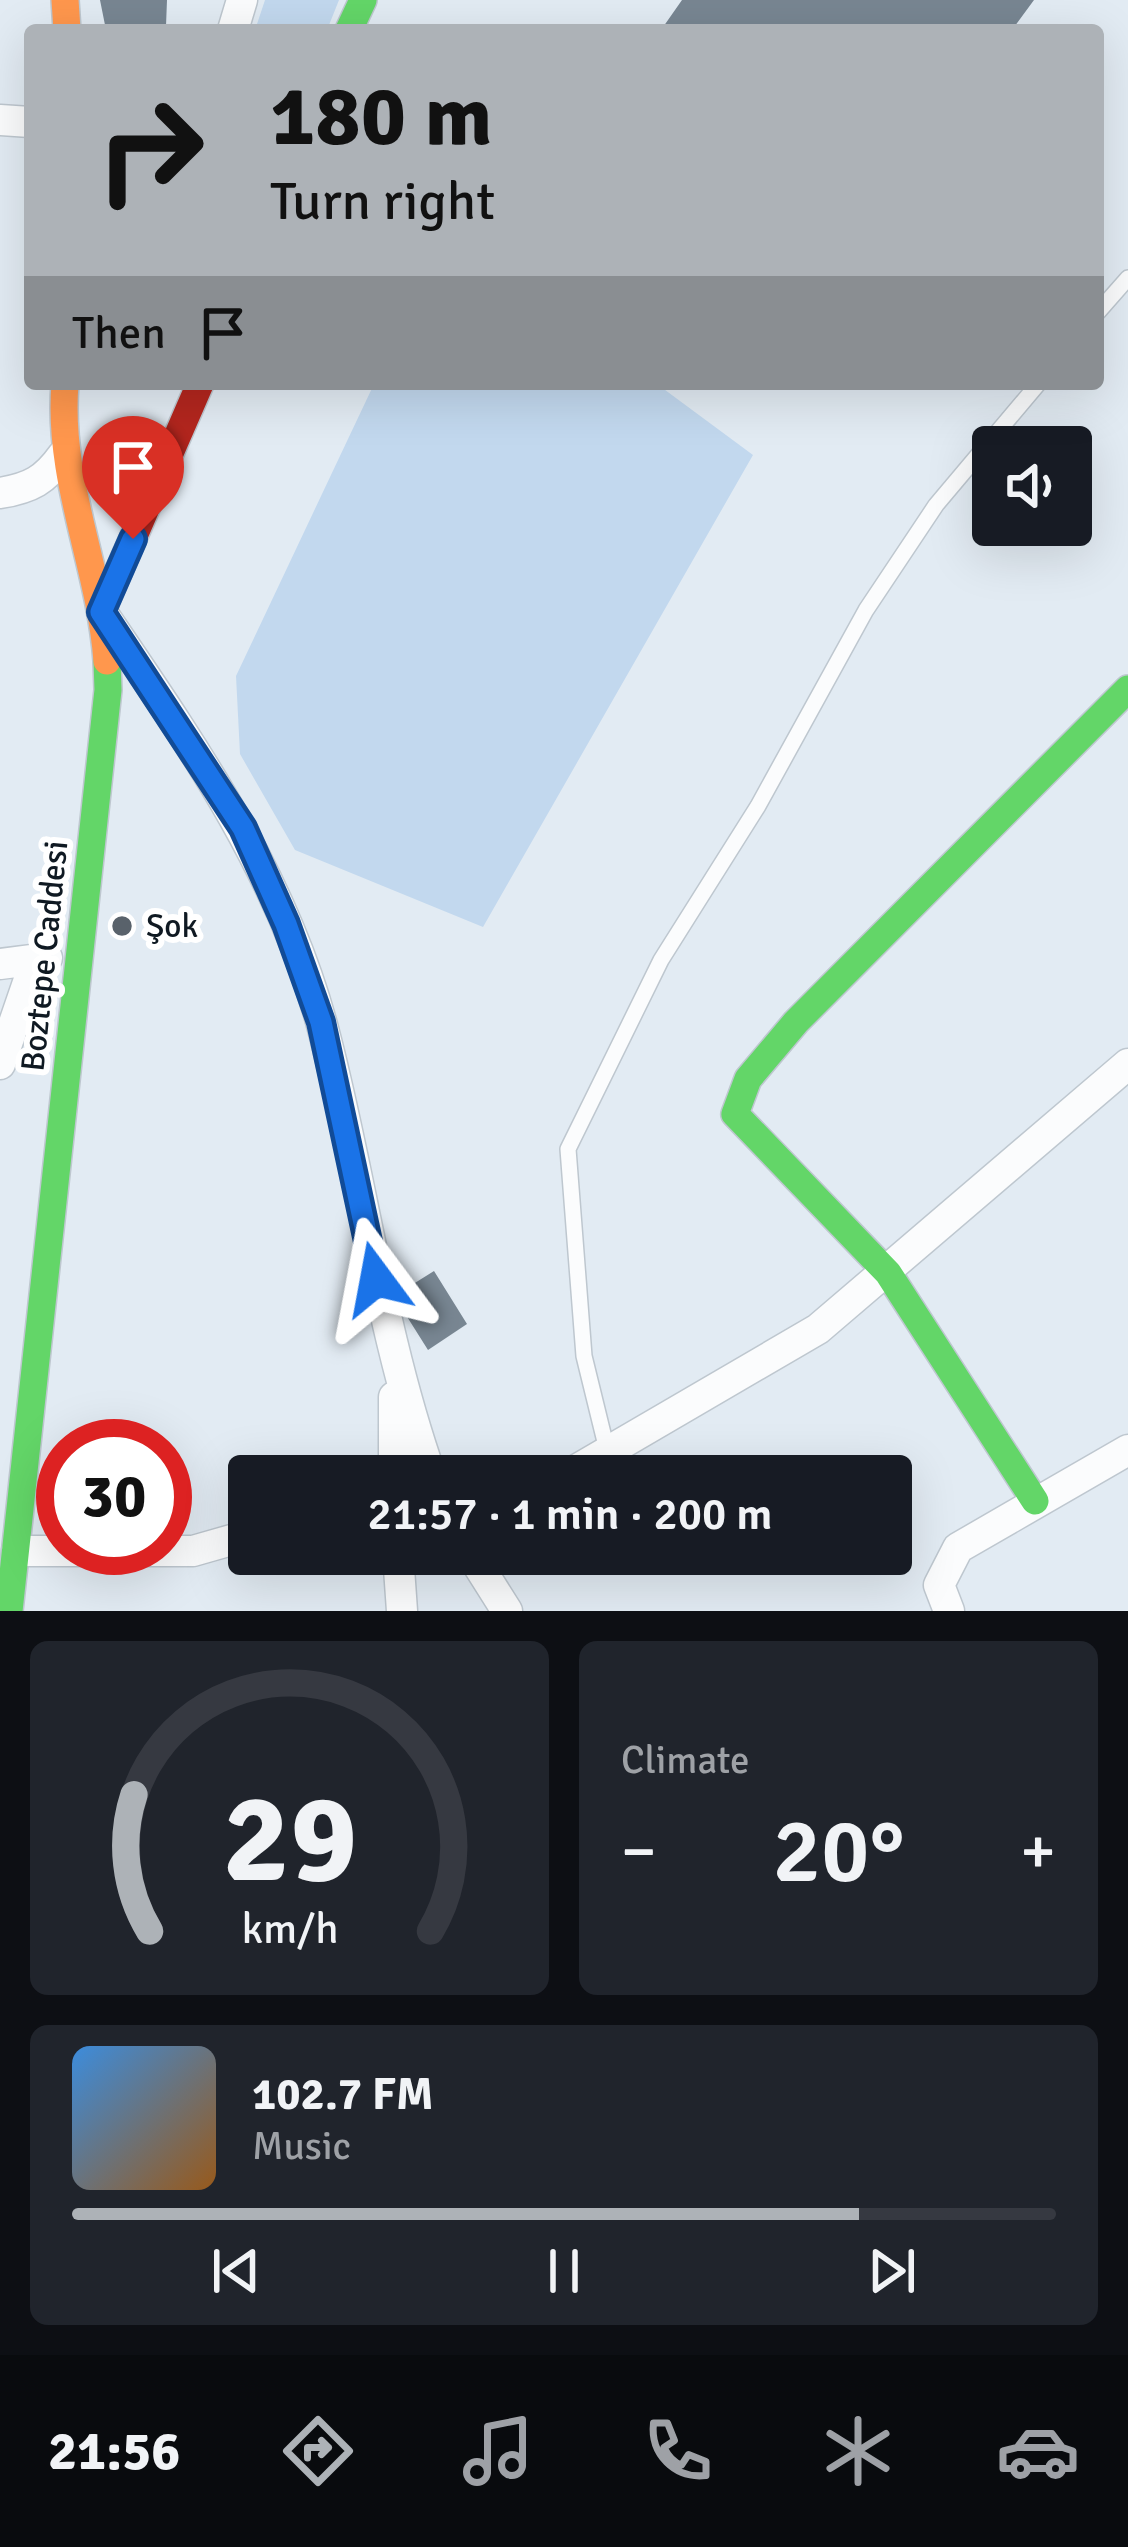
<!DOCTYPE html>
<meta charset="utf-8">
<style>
body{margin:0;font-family:Signika,sans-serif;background:#20242c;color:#f1f3f6;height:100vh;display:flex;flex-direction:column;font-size:45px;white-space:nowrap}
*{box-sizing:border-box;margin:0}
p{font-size:39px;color:#9ea1a6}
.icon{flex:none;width:66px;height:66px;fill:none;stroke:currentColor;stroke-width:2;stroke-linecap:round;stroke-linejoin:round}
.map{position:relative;height:1611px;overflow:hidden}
.drawer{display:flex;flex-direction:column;gap:30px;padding:30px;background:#0d0f14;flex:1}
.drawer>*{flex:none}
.hud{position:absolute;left:24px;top:24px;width:1080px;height:366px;border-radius:12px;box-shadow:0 12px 48px #0002;background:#adb2b7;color:#111;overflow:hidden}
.buttons{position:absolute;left:972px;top:426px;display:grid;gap:24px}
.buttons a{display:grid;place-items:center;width:120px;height:120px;border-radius:12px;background:#171b24;box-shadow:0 12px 48px #0002;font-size:60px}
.speed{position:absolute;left:36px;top:1419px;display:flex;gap:24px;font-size:60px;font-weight:700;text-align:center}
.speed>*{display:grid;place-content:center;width:156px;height:156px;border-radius:50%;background:#171b24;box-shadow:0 12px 48px #0002;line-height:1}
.speed .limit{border:18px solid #d22;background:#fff;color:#111}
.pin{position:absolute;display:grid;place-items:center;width:102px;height:102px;color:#fff;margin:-123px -51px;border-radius:50% 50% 50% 0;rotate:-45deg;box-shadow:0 0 12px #0007}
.pin .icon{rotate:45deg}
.me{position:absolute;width:132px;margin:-66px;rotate:347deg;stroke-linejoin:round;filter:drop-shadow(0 0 9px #0008)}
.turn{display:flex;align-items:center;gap:42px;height:252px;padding:0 48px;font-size:54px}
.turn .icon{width:156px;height:156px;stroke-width:2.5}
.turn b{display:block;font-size:84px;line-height:102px}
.then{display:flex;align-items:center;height:114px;padding:0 48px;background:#0003;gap:24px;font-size:45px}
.big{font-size:90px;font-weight:600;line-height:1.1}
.drawer .tile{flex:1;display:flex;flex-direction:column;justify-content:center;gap:18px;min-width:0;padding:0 42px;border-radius:18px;background:#20242c}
.drawer .dial{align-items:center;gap:0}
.dial svg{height:312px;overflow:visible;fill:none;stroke:#363941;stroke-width:7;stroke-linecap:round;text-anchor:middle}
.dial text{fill:#f1f3f6;stroke:none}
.song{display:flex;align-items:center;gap:36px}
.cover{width:144px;height:144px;border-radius:18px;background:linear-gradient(135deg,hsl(210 70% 55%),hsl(30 70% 35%))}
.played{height:12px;border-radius:6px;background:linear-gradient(90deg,#adb2b7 80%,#363941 80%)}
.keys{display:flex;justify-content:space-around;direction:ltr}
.heat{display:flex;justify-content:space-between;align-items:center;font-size:66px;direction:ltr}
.drawer .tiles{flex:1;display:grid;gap:30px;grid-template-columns:1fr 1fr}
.tile:last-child{grid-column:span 2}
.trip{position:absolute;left:228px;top:1455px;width:684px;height:120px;border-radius:12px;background:#171b24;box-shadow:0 12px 48px #0002;font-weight:600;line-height:120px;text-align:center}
.menu{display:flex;height:192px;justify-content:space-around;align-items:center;background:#090b0e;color:#9ea1a6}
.menu .icon{width:84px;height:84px}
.menu .active{color:#adb2b7}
.menu b{font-size:54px;color:#f1f3f6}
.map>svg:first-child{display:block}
</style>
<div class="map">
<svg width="1128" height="1611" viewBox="0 0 1128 1611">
<rect width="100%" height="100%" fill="#e2ebf3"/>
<path fill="#c2d8ee" d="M 265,0 L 339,0 L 327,30 L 255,30 Z
M 374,384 L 657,384 L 753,455 L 483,927 L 295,850 L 240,754 L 236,676 Z"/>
<path fill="#788692" d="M 100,0 L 167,0 L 166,26 L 164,30 L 106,30 Z
M 682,0 L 1034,0 L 1012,30 L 661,30 Z
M 434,1271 L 467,1324 L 428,1350 L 394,1296 Z"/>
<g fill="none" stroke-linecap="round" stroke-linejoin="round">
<defs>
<path id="lane" d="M 1098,312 L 1128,278
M 608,1454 L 584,1356 L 568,1149 L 661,960 L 758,806 L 866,610 L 936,505 L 1038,384"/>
<path id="street" d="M 233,30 L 242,0
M 0,120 L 30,122
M 0,493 C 31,488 45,480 63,455
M 105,617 C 192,745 281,873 322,1025 C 362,1174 379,1329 431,1476
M 0,964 L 47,958
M 0,1064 L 35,962
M 394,1397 L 394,1476
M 566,1476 L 818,1329 L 1128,1064
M 17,1551 L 193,1551 L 249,1535
M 398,1554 L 402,1611
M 471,1554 L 507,1611
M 949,1611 L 939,1585 L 958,1548 L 1128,1450"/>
<path id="fast" d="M 349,30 L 363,0
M 1035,1501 L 888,1273 L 735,1114 L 748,1079 L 796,1022 L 1128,689
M 9,1611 L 108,690 L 107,661"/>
<path id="slow" d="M 65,0 L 67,30
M 65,384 C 57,480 100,566 107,661"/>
<path id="jam" d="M 101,612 L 200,384"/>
</defs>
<use href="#lane" stroke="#bec7cf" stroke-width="18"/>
<use href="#street" stroke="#bec7cf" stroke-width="33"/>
<use href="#fast" stroke="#bec7cf" stroke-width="30"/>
<use href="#slow" stroke="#bec7cf" stroke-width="30"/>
<use href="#jam" stroke="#bec7cf" stroke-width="30"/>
<use href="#lane" stroke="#fbfcfd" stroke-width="15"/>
<use href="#street" stroke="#fbfcfd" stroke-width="30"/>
<use href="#fast" stroke="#63d668" stroke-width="27"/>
<use href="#slow" stroke="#ff974d" stroke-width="27"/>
<use href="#jam" stroke="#b3261e" stroke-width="27"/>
</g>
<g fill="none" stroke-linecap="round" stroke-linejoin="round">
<defs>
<path id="route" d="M 133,539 L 101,612 L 243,828 L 286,924 L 321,1022 L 376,1279"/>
</defs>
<use href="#route" stroke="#114b97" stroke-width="30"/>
<use href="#route" stroke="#1a73e8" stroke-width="21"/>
</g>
<circle fill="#59626b" stroke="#fff" stroke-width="4.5" cx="122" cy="926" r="12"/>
<g text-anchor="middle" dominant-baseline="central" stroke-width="12" stroke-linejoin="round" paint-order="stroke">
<g font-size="33" fill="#0f1922" stroke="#fff" text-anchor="start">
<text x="146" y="926">Şok</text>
</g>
<g font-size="33" fill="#0f1922" stroke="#fff">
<text transform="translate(45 956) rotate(-84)">Boztepe Caddesi</text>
</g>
</g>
</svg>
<div class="buttons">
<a><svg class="icon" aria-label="sound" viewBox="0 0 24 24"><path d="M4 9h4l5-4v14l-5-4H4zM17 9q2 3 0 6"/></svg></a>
</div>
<div class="speed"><div class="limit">30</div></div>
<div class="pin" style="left:133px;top:539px;background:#d93025"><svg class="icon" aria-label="arrive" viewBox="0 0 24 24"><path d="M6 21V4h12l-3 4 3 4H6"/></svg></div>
<svg class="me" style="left:376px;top:1279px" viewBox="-20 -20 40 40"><path d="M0-17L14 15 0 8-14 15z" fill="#1a73e8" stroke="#fff" stroke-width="4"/></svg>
<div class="trip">21:57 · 1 min · 200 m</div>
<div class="hud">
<div class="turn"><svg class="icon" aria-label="right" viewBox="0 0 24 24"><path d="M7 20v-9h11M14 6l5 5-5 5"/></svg><div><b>180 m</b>Turn right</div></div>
<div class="then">Then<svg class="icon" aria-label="arrive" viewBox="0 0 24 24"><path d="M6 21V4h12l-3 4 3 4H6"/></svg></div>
</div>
</div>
<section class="drawer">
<div class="tiles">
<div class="tile dial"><svg viewBox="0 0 100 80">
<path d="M14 69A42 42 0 1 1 86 69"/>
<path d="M14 69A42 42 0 0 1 10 34" stroke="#adb2b7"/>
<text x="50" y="56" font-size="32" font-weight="700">29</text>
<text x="50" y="72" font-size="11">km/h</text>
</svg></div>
<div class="tile"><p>Climate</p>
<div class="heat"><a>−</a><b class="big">20°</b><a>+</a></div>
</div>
<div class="tile">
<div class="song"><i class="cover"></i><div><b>102.7 FM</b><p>Music</p></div></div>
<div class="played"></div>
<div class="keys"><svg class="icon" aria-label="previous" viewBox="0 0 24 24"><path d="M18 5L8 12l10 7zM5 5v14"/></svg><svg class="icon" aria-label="pause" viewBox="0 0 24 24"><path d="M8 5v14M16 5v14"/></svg><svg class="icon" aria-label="next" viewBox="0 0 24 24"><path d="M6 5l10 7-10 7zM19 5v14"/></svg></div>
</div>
</div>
</section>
<nav class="menu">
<b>21:56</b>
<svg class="icon active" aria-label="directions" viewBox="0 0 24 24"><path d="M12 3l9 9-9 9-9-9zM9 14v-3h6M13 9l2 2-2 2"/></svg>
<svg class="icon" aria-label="music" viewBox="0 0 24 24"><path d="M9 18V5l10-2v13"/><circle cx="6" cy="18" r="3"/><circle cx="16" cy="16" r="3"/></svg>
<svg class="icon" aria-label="phone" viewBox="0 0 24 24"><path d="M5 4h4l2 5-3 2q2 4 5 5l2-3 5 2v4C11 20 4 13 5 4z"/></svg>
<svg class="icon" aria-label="climate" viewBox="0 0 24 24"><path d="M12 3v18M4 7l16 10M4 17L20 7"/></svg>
<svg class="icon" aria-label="car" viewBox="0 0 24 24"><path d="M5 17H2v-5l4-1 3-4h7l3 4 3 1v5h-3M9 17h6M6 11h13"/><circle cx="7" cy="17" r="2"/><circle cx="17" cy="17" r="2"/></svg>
</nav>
